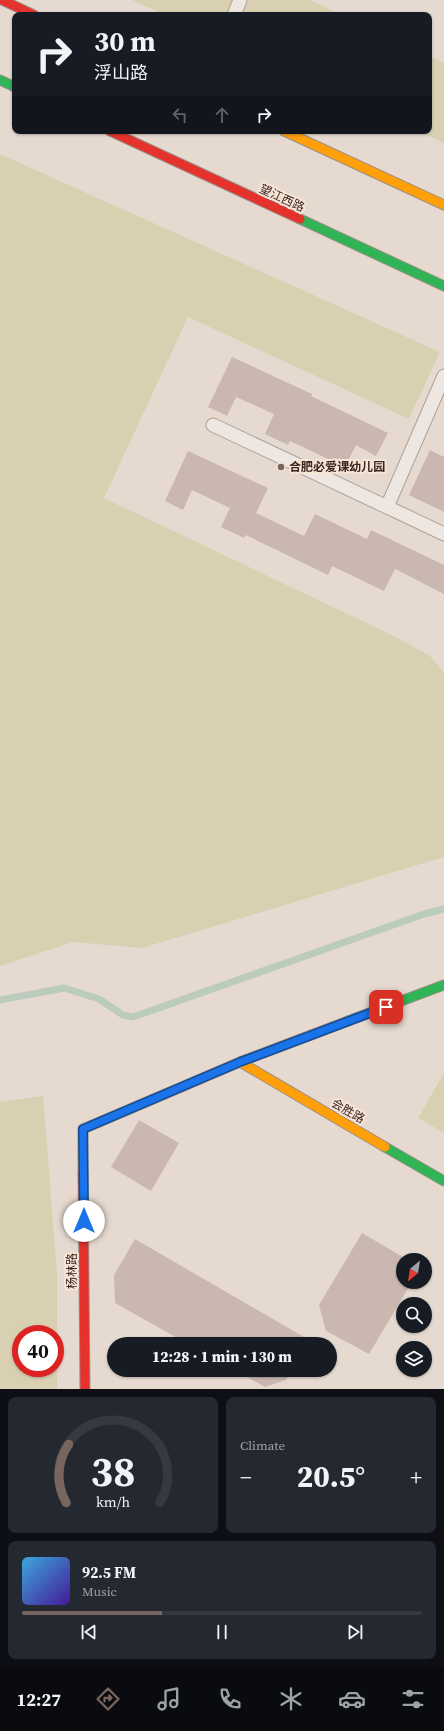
<!DOCTYPE html>
<meta charset="utf-8">
<style>
body{margin:0;font-family:"Source Serif 4","Noto Sans SC",serif;background:#242831;color:#f1f3f6;height:100vh;display:flex;flex-direction:column;font-size:15px;white-space:nowrap}
*{box-sizing:border-box;margin:0}
p{font-size:13px;color:#9ea1a6}
.icon{flex:none;width:22px;height:22px;fill:none;stroke:currentColor;stroke-width:2;stroke-linecap:round;stroke-linejoin:round}
.map{position:relative;height:1389px;overflow:hidden}
.side{display:flex;flex-direction:column;gap:8px;padding:8px;background:#0d0f14;flex:1}
.side>*{flex:none}
.hud{position:absolute;left:12px;top:12px;width:420px;height:122px;border-radius:8px;box-shadow:0 1px 3px #0004;background:#171b24;color:#f1f3f6;overflow:hidden}
.needle{width:26px;rotate:210deg}
.buttons{position:absolute;left:396px;top:1253px;display:grid;gap:8px}
.buttons a{display:grid;place-items:center;width:36px;height:36px;border-radius:50%;background:#171b24;box-shadow:0 1px 3px #0004;font-size:20px}
.speed{position:absolute;left:12px;top:1325px;display:flex;gap:8px;font-size:20px;font-weight:700;text-align:center}
.speed>*{display:grid;place-content:center;width:52px;height:52px;border-radius:50%;background:#171b24;box-shadow:0 1px 3px #0004;line-height:1}
.speed .limit{border:6px solid #d22;background:#fff;color:#111}
.pin{position:absolute;display:grid;place-items:center;width:34px;height:34px;color:#fff;margin:-17px;border-radius:8px;box-shadow:0 2px 6px #0006}
.me{position:absolute;width:44px;margin:-22px;rotate:0deg;stroke-linejoin:round;filter:drop-shadow(0 0 3px #0008)}
.turn{display:flex;align-items:center;gap:14px;height:84px;padding:0 16px;font-size:18px}
.turn .icon{width:52px;height:52px;stroke-width:2.5}
.turn b{display:block;font-size:28px;line-height:34px}
.lanes{display:flex;align-items:center;height:38px;padding:0 16px;background:#0003;justify-content:center;gap:20px;direction:ltr}
.lanes .off{opacity:.35}
.big{font-size:30px;font-weight:800;line-height:1.1}
.side .card{flex:1;display:flex;flex-direction:column;justify-content:center;gap:6px;min-width:0;padding:0 14px;border-radius:8px;background:#242831}
.side .dial{align-items:center;gap:0}
.dial svg{height:104px;overflow:visible;fill:none;stroke:#363941;stroke-width:7;stroke-linecap:round;text-anchor:middle}
.dial text{fill:#f1f3f6;stroke:none}
.song{display:flex;align-items:center;gap:12px}
.cover{width:48px;height:48px;border-radius:6px;background:linear-gradient(135deg,hsl(200 70% 55%),hsl(260 70% 35%))}
.played{height:4px;border-radius:2px;background:linear-gradient(90deg,#78655d 35%,#363941 35%)}
.keys{display:flex;justify-content:space-around;direction:ltr}
.heat{display:flex;justify-content:space-between;align-items:center;font-size:22px;direction:ltr}
.side .tiles{flex:1;display:grid;gap:8px;grid-template-columns:1fr 1fr}
.card:last-child{grid-column:span 2}
.trip{position:absolute;left:107px;top:1337px;width:230px;height:40px;border-radius:20px;background:#171b24;box-shadow:0 1px 3px #0004;font-weight:800;line-height:40px;text-align:center}
.dock{display:flex;height:64px;justify-content:space-around;align-items:center;background:#090b0e;color:#9ea1a6}
.dock .icon{width:28px;height:28px}
.dock .selected{color:#78655d}
.dock b{font-size:18px;color:#f1f3f6}
.map>svg:first-child{display:block}
</style>
<div class="map">
<svg width="444" height="1389" viewBox="0 0 444 1389">
<rect width="100%" height="100%" fill="#e6dad0"/>
<path fill="#d9d0b2" fill-rule="evenodd" d="M 132,0 L 310,0 L 342,15 L 165,15 Z
M 429,56 L 444,63 L 444,143 L 418,131 L 429,131 Z
M 0,154 L 440,352 L 409,419 L 188,317 L 104,498 L 396,637 L 430,656 L 444,673 L 444,857 L 142,948 L 73,942 L 0,966 Z
M 444,1073 L 444,1133 L 418,1118 Z
M 43,1096 L 57,1273 L 57,1389 L 0,1389 L 0,1102 ZM 21,1334 L 55,1334 L 55,1368 L 21,1368 Z"/>
<g fill="none" stroke-linecap="round" stroke-linejoin="round">
<path stroke="#bbcbbc" stroke-width="7" d="M 0,1000 L 64,988 L 99,999 L 123,1015 L 133,1017 L 424,914 L 444,909"/>
</g>
<path fill="#cab7b0" d="M 232,357 L 312,394 L 311,396 L 388,433 L 376,456 L 356,445 L 345,467 L 290,441 L 288,445 L 265,434 L 274,414 L 236,397 L 227,416 L 208,407 Z
M 430,450 L 444,457 L 444,512 L 409,495 Z
M 188,451 L 268,488 L 256,513 L 304,536 L 315,514 L 367,539 L 371,530 L 444,565 L 444,594 L 395,569 L 384,591 L 332,566 L 328,575 L 246,535 L 244,538 L 221,527 L 230,508 L 192,490 L 183,510 L 165,501 Z
M 139,1120 L 179,1143 L 151,1191 L 111,1167 Z
M 362,1233 L 408,1260 L 403,1260 L 403,1282 L 412,1282 L 369,1354 L 326,1331 L 319,1305 Z
M 135,1239 L 309,1340 L 306,1344 L 188,1344 L 115,1303 L 114,1275 Z
M 235,1370 L 292,1370 L 286,1380 L 265,1387 Z"/>
<g fill="none" stroke-linecap="round" stroke-linejoin="round">
<defs>
<path id="lane" d="M 234,15 L 240,0
M 444,376 L 387,507 L 444,534
M 213,425 L 387,507"/>
<path id="fast" d="M 0,80 L 15,87
M 300,219 L 444,286
M 348,1021 L 444,985
M 385,1147 L 444,1181"/>
<path id="slow" d="M 284,131 L 444,205
M 240,1062 L 385,1147
M 83,1173 L 83,1129 L 240,1062 L 348,1021"/>
<path id="jam" d="M 2,0 L 34,15
M 110,131 L 300,219
M 83,1173 L 85,1389"/>
</defs>
<use href="#lane" stroke="#aca098" stroke-width="15"/>
<use href="#fast" stroke="#9b8f88" stroke-width="11"/>
<use href="#slow" stroke="#9b8f88" stroke-width="11"/>
<use href="#jam" stroke="#9b8f88" stroke-width="11"/>
<use href="#lane" stroke="#eee7e1" stroke-width="13"/>
<use href="#fast" stroke="#30b455" stroke-width="9"/>
<use href="#slow" stroke="#ff9f0a" stroke-width="9"/>
<use href="#jam" stroke="#e5322d" stroke-width="9"/>
</g>
<g fill="none" stroke-linecap="round" stroke-linejoin="round">
<defs>
<path id="route" d="M 84,1221 L 83,1129 L 240,1062 L 386,1007"/>
</defs>
<use href="#route" stroke="#114b97" stroke-width="10"/>
<use href="#route" stroke="#1a73e8" stroke-width="7"/>
</g>
<circle fill="#78655d" stroke="#f7e5d6" stroke-width="1.5" cx="281" cy="467" r="4"/>
<g text-anchor="middle" dominant-baseline="central" stroke-width="4" stroke-linejoin="round" paint-order="stroke">
<g font-size="12" fill="#3c261f" stroke="#f7e5d6">
<text transform="translate(282 198) rotate(25)">望江西路</text>
<text transform="translate(348 1111) rotate(30)">会胜路</text>
<text transform="translate(72 1271) rotate(-90)">杨林路</text>
</g>
<g font-size="12" font-weight="bold" fill="#3c261f" stroke="#f7e5d6" text-anchor="start">
<text x="289" y="467">合肥必爱课幼儿园</text>
</g>
</g>
</svg>
<div class="buttons">
<a><svg class="needle" viewBox="-14 -14 28 28"><path d="M0-13l5 13h-10z" fill="#e53935"/><path d="M0 13l5-13h-10z" fill="#9ea1a6"/></svg></a>
<a><svg class="icon" aria-label="search" viewBox="0 0 24 24"><circle cx="10" cy="10" r="6"/><path d="M15 15l6 6"/></svg></a>
<a><svg class="icon" aria-label="layers" viewBox="0 0 24 24"><path d="M12 4l9 5-9 5-9-5zM3 14l9 5 9-5"/></svg></a>
</div>
<div class="speed"><div class="limit">40</div></div>
<div class="pin" style="left:386px;top:1007px;background:#d93025"><svg class="icon" aria-label="arrive" viewBox="0 0 24 24"><path d="M6 21V4h12l-3 4 3 4H6"/></svg></div>
<svg class="me" style="left:84px;top:1221px" viewBox="-20 -20 40 40"><circle r="19" fill="#fff"/><path d="M0-13L10 11 0 6-10 11z" fill="#1a73e8"/></svg>
<div class="trip">12:28 · 1 min · 130 m</div>
<div class="hud">
<div class="turn"><svg class="icon" aria-label="right" viewBox="0 0 24 24"><path d="M7 20v-9h11M14 6l5 5-5 5"/></svg><div><b>30 m</b>浮山路</div></div>
<div class="lanes"><svg class="icon off" aria-label="left" viewBox="0 0 24 24"><path d="M17 20v-9H6M10 6l-5 5 5 5"/></svg><svg class="icon off" aria-label="ahead" viewBox="0 0 24 24"><path d="M12 20V5M6 11l6-6 6 6"/></svg><svg class="icon" aria-label="right" viewBox="0 0 24 24"><path d="M7 20v-9h11M14 6l5 5-5 5"/></svg></div>
</div>
</div>
<section class="side">
<div class="tiles">
<div class="card dial"><svg viewBox="0 0 100 80">
<path d="M14 69A42 42 0 1 1 86 69"/>
<path d="M14 69A42 42 0 0 1 16 24" stroke="#78655d"/>
<text x="50" y="56" font-size="32" font-weight="700">38</text>
<text x="50" y="72" font-size="11">km/h</text>
</svg></div>
<div class="card"><p>Climate</p>
<div class="heat"><a>−</a><b class="big">20.5°</b><a>+</a></div>
</div>
<div class="card">
<div class="song"><i class="cover"></i><div><b>92.5 FM</b><p>Music</p></div></div>
<div class="played"></div>
<div class="keys"><svg class="icon" aria-label="previous" viewBox="0 0 24 24"><path d="M18 5L8 12l10 7zM5 5v14"/></svg><svg class="icon" aria-label="pause" viewBox="0 0 24 24"><path d="M8 5v14M16 5v14"/></svg><svg class="icon" aria-label="next" viewBox="0 0 24 24"><path d="M6 5l10 7-10 7zM19 5v14"/></svg></div>
</div>
</div>
</section>
<nav class="dock">
<b>12:27</b>
<svg class="icon selected" aria-label="directions" viewBox="0 0 24 24"><path d="M12 3l9 9-9 9-9-9zM9 14v-3h6M13 9l2 2-2 2"/></svg>
<svg class="icon" aria-label="music" viewBox="0 0 24 24"><path d="M9 18V5l10-2v13"/><circle cx="6" cy="18" r="3"/><circle cx="16" cy="16" r="3"/></svg>
<svg class="icon" aria-label="phone" viewBox="0 0 24 24"><path d="M5 4h4l2 5-3 2q2 4 5 5l2-3 5 2v4C11 20 4 13 5 4z"/></svg>
<svg class="icon" aria-label="climate" viewBox="0 0 24 24"><path d="M12 3v18M4 7l16 10M4 17L20 7"/></svg>
<svg class="icon" aria-label="car" viewBox="0 0 24 24"><path d="M5 17H2v-5l4-1 3-4h7l3 4 3 1v5h-3M9 17h6M6 11h13"/><circle cx="7" cy="17" r="2"/><circle cx="17" cy="17" r="2"/></svg>
<svg class="icon" aria-label="filters" viewBox="0 0 24 24"><path d="M4 7h16M4 17h16"/><circle cx="9" cy="7" r="2"/><circle cx="15" cy="17" r="2"/></svg>
</nav>
